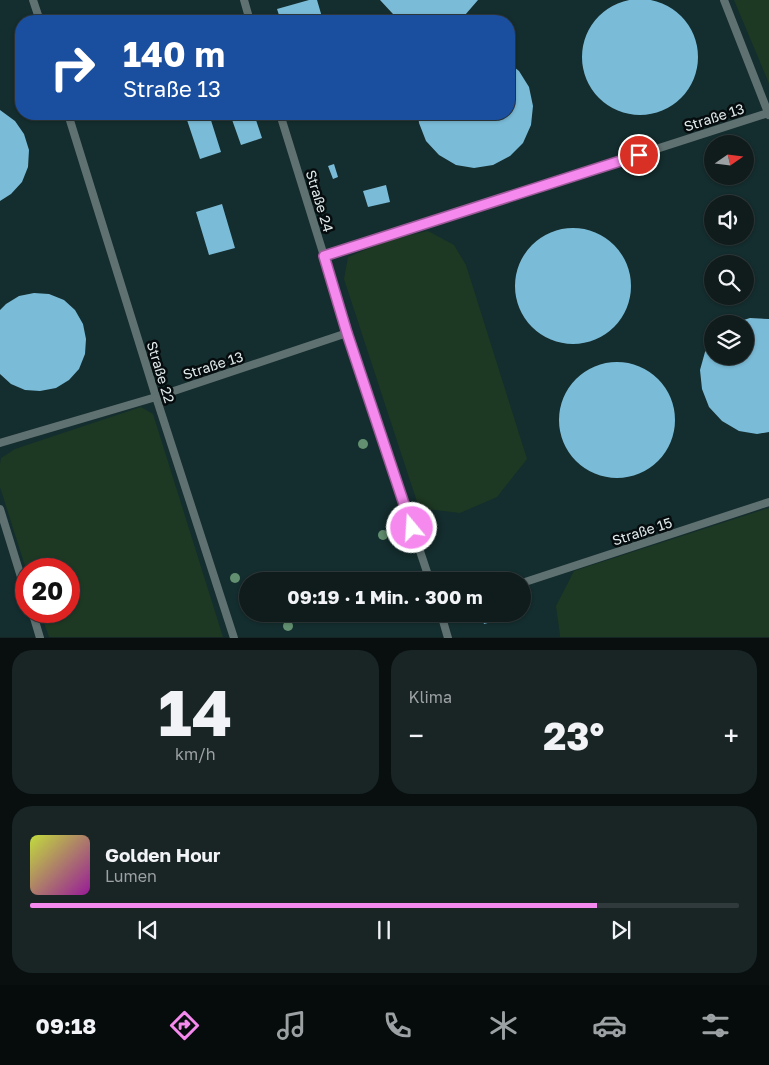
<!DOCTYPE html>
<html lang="de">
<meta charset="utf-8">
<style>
body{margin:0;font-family:"Golos Text",sans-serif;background:#192425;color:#f1f3f6;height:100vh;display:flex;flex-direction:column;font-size:19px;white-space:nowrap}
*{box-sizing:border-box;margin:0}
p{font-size:16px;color:#9ca1a3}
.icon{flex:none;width:28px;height:28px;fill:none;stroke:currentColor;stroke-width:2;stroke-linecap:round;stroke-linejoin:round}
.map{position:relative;height:638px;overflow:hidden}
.drawer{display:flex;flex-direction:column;gap:12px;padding:12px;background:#090f0f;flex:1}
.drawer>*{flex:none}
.banner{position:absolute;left:15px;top:15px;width:500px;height:105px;border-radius:20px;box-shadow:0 1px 4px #0004,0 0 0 1px #30393b;background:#1a4fa0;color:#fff;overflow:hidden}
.needle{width:32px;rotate:76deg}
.buttons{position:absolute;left:704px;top:135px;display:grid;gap:10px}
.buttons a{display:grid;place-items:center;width:50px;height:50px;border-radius:50%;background:#101b1c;box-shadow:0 1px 4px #0004,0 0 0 1px #30393b;font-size:25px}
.speed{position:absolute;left:15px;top:558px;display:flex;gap:10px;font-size:25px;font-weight:700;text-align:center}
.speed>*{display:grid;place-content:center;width:65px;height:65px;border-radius:50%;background:#101b1c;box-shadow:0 1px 4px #0004,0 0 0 1px #30393b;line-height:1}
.speed .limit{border:8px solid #d22;background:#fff;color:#111}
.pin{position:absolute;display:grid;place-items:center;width:42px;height:42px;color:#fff;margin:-21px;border:2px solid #fff;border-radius:50%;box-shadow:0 1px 5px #0007}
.me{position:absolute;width:55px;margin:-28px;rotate:342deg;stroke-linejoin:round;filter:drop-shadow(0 0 4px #0008)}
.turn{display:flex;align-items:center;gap:18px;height:105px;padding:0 25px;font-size:22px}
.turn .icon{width:65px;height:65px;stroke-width:2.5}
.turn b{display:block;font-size:35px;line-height:42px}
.big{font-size:38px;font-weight:700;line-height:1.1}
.drawer .card{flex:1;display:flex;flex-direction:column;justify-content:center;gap:8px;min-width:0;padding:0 18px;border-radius:20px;background:#192425}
.drawer .dial{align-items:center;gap:0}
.dial b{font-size:65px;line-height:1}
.song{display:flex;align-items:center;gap:15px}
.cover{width:60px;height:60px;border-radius:8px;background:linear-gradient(135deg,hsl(70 70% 55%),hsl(300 70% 35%))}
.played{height:5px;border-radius:2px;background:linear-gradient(90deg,#f589ee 80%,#30393b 80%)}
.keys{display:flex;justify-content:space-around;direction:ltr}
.heat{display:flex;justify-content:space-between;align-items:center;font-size:28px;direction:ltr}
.drawer .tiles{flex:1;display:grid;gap:12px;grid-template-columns:1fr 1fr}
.card:last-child{grid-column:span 2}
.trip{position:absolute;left:239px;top:572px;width:292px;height:50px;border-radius:25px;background:#101b1c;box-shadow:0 1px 4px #0004,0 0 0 1px #30393b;font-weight:700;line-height:50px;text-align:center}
.tabs{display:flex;height:80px;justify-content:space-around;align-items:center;background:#060b0b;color:#9ca1a3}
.tabs .icon{width:35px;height:35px}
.tabs .active{color:#f589ee}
.tabs b{font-size:22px;color:#f1f3f6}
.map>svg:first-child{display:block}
</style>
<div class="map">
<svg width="769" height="638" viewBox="0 0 769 638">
<rect width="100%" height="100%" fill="#152425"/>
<path fill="#142d2e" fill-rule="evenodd" d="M 0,0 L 758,0 L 769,32 L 769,637 L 0,637 ZM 21,21 L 509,21 L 509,114 L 21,114 ZM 712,144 L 745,144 L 745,176 L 712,176 ZM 712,204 L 745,204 L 745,236 L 712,236 ZM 712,264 L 745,264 L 745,296 L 712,296 ZM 712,324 L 745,324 L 745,356 L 712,356 ZM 26,569 L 69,569 L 69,611 L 26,611 ZM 248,581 L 522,581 L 522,614 L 248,614 Z"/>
<path fill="#1d3923" d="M 734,0 L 769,0 L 769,84 L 768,81 Z
M 428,231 L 454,245 L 466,265 L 527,459 L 497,497 L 460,513 L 419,508 L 344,279 L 348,257 L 392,239 Z
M 141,407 L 153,414 L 223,637 L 49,637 L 40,611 L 69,611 L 69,569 L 26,569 L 0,487 L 0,464 L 1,458 L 15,449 Z
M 769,508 L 769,637 L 560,637 L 560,635 L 556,606 L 574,571 Z"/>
<path fill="#7abbd7" d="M582 57a58 58 0 1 1 116 0a58 58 0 1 1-116 0Z
M 309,0 L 317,0 L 322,17 L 309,21 L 281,21 L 277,9 Z
M 380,0 L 478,0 L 465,15 L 453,21 L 406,21 L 393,14 Z
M 509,63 L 519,71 L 529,87 L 533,106 L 531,125 L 523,143 L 510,156 L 493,165 L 474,168 L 456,165 L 439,155 L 426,141 L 419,123 L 418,114 L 509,114 Z
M 0,110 L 15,121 L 24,134 L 29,150 L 28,167 L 22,182 L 11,194 L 0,201 Z
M 185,114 L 209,114 L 221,152 L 200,159 Z
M 230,114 L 254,114 L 262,138 L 241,145 Z
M 334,164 L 338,177 L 333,179 L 328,166 Z
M 386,185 L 390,202 L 368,207 L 363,191 Z
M 222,204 L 235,248 L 209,255 L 196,212 Z
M515 286a58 58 0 1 1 116 0a58 58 0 1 1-116 0Z
M 34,293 L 49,294 L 64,300 L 75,310 L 83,324 L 86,339 L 85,354 L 79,369 L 69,380 L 56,388 L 40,391 L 25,390 L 11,384 L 0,374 L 0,310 L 6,304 L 19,296 Z
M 750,318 L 769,319 L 769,432 L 757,434 L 739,431 L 722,421 L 709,407 L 702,389 L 700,370 L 705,352 L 712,341 L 712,356 L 745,356 L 745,324 L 734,323 Z
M559 420a58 58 0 1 1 116 0a58 58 0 1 1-116 0Z
M 484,614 L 501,614 L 502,619 L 484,624 L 481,615 Z"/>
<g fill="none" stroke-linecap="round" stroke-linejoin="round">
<path stroke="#607172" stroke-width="8" d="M 33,0 L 40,21
M 244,0 L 250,21
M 724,0 L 769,115
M 68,114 L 156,397 L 234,638
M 280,114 L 324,256 L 347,333 L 430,581
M 324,256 L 768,113
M 0,443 L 156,397 L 347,333
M 0,509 L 26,593
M 522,583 L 769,502
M 32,611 L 40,638
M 441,614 L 448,638"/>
</g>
<g fill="#629070">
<circle cx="363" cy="444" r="5"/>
<circle cx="383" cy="535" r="5"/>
<circle cx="235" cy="578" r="5"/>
<circle cx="288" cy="626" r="5"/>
</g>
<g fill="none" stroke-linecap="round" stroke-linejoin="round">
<defs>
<path id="route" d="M 412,528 L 347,333 L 324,256 L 639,155"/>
</defs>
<use href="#route" stroke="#9f599b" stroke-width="12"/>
<use href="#route" stroke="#f589ee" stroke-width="9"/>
</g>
<g text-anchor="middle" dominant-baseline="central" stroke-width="5" stroke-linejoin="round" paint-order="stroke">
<g font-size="14" fill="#e0eaea" stroke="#060c0d">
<text transform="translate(714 117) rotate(-18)">Straße 13</text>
<text transform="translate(320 201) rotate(73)">Straße 24</text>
<text transform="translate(213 365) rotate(-18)">Straße 13</text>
<text transform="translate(161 372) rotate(73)">Straße 22</text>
<text transform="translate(642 531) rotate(-18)">Straße 15</text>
</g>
</g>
</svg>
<div class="buttons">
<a><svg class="needle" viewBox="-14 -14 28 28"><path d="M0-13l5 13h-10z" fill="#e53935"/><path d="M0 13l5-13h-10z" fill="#9ca1a3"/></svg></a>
<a><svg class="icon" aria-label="sound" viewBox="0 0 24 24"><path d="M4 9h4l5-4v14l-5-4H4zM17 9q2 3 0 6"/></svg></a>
<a><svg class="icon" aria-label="search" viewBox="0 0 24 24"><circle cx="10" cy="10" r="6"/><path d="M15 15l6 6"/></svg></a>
<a><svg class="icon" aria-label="layers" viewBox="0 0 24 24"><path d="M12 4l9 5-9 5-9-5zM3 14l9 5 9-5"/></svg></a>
</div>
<div class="speed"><div class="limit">20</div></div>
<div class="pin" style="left:639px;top:155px;background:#d93025"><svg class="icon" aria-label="arrive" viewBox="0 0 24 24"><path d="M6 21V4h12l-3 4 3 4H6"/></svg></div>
<svg class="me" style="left:412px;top:528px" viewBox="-20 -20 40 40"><circle r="17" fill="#f589ee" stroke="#fff" stroke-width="3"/><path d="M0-11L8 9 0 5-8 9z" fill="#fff"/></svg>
<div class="trip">09:19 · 1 Min. · 300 m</div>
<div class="banner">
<div class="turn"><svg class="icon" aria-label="right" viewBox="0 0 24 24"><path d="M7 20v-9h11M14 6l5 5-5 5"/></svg><div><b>140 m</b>Straße 13</div></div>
</div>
</div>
<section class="drawer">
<div class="tiles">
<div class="card dial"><b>14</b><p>km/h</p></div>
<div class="card"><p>Klima</p>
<div class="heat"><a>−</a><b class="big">23°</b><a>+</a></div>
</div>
<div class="card">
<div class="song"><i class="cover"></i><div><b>Golden Hour</b><p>Lumen</p></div></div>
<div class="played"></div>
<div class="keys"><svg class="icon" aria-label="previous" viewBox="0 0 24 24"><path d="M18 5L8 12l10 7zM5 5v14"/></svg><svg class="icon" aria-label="pause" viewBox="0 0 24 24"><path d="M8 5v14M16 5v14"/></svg><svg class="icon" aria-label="next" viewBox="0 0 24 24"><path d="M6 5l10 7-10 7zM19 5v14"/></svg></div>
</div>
</div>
</section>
<nav class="tabs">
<b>09:18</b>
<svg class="icon active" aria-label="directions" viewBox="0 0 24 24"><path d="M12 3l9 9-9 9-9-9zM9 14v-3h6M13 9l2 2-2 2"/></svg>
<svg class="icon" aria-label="music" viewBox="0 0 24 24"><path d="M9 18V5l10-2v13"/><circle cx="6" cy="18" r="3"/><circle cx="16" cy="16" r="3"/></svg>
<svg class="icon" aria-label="phone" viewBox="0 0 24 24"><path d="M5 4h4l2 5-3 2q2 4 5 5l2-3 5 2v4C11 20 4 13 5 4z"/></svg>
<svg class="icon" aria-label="climate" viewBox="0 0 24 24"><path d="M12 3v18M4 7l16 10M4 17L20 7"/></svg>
<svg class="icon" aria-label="car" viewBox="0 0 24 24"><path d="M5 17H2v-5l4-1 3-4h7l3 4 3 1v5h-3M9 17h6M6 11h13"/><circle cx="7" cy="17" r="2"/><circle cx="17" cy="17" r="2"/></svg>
<svg class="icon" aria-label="filters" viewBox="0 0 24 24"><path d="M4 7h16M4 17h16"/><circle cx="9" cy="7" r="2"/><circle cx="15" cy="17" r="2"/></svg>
</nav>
